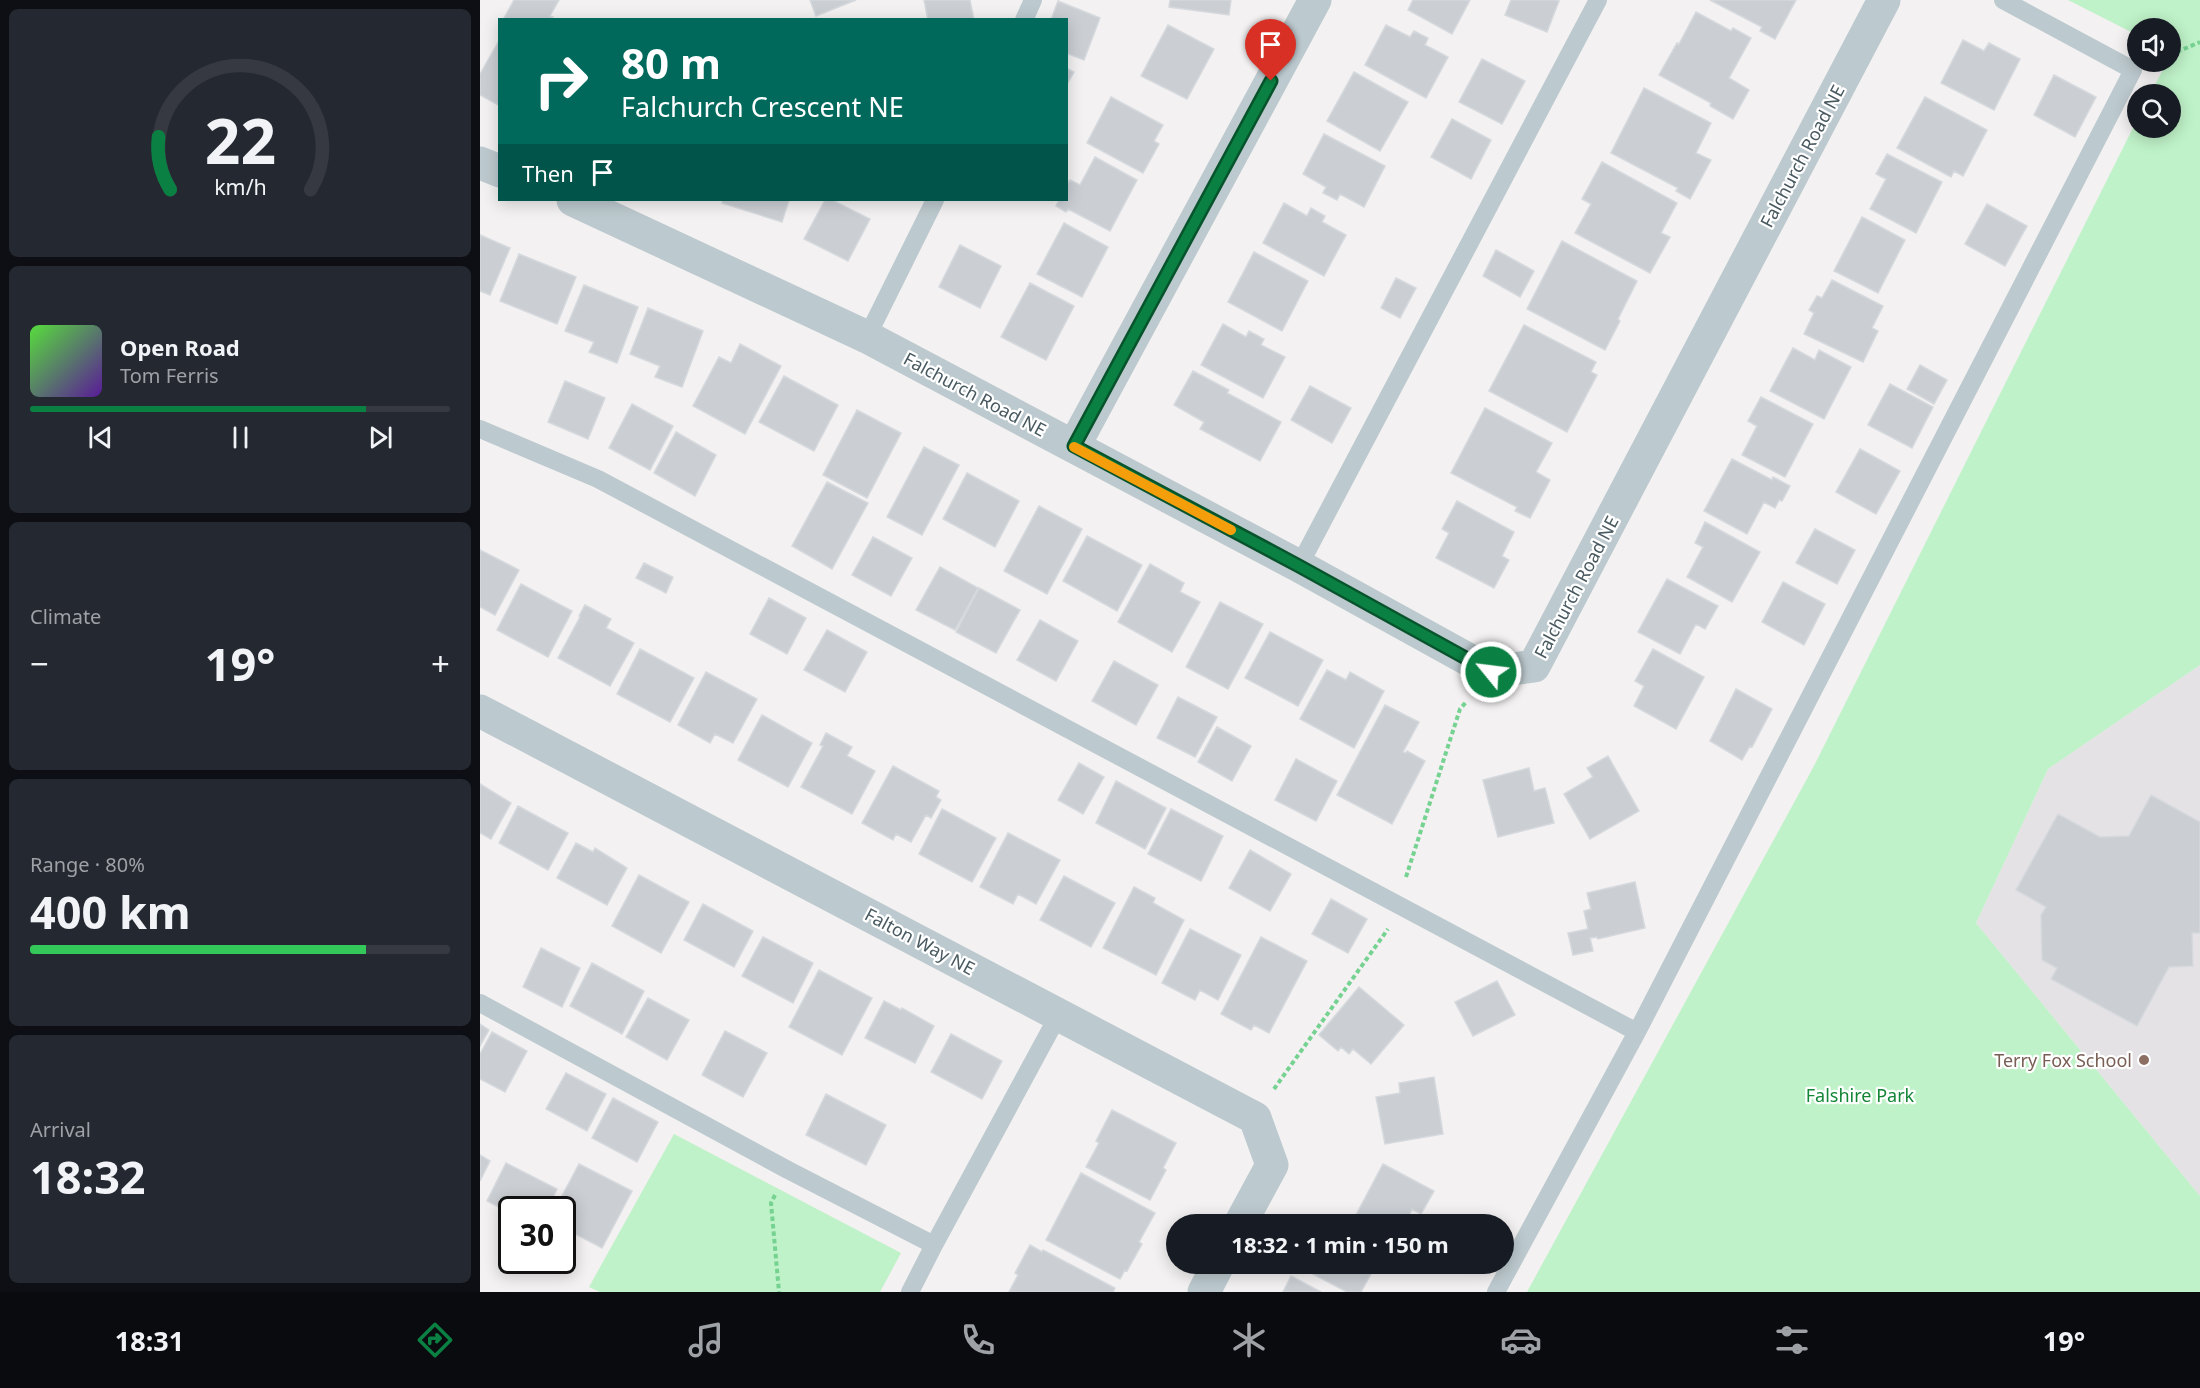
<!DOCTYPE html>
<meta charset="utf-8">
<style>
body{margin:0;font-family:"Noto Sans",sans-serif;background:#242831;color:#f1f3f6;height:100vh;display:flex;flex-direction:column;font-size:22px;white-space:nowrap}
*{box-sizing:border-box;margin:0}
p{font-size:20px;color:#9ea1a6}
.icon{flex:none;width:33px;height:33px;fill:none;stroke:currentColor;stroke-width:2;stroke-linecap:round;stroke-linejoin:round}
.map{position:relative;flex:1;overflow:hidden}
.side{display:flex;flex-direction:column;gap:9px;padding:9px;background:#0d0f14;width:480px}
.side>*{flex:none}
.hud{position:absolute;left:18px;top:18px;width:570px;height:183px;border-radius:0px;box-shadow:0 3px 15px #0003;background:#00695c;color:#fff;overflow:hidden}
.tools{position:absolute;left:1647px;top:18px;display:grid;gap:12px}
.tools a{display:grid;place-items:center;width:54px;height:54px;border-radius:50%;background:#171b24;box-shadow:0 3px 15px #0003;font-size:30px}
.speed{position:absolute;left:18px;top:1196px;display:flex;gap:12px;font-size:30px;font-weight:700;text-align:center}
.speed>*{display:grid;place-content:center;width:78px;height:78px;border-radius:50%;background:#171b24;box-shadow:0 3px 15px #0003;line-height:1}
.speed .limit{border:3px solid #111;border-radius:9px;background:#fff;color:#111}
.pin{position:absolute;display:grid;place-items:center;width:51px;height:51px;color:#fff;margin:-62px -26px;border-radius:50% 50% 50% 0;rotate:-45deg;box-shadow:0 0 6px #0007}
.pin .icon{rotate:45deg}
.me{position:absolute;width:66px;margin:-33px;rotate:299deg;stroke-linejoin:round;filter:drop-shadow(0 0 4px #0008)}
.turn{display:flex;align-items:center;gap:21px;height:126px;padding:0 24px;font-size:27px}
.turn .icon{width:78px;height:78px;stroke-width:2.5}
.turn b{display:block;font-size:42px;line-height:51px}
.then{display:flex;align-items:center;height:57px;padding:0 24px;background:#0003;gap:12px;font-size:22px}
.big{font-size:45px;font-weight:700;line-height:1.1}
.side .widget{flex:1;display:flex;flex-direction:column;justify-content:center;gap:9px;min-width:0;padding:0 21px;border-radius:9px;background:#242831}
.side .dial{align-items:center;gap:0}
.dial svg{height:156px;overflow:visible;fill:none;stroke:#363941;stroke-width:7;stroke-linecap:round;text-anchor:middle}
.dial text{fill:#f1f3f6;stroke:none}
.song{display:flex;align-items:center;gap:18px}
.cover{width:72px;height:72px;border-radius:9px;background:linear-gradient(135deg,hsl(110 70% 55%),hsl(270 70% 35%))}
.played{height:6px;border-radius:3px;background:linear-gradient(90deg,#0b8043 80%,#363941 80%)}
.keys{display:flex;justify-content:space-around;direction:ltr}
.heat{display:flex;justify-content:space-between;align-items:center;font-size:33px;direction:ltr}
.charge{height:9px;border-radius:4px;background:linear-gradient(90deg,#34c759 80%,#363941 0)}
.trip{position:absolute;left:686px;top:1214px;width:348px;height:60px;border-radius:30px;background:#171b24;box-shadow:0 3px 15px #0003;font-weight:700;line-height:60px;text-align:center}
.menu{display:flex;height:96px;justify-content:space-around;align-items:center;background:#090b0e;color:#9ea1a6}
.menu .icon{width:42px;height:42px}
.menu .on{color:#0b8043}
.menu b{font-size:27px;color:#f1f3f6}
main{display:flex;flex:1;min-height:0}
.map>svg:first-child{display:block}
</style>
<main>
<section class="side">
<div class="widget dial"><svg viewBox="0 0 100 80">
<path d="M14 69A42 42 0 1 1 86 69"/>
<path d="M14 69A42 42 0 0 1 8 42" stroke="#0b8043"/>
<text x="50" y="56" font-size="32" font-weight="700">22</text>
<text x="50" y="72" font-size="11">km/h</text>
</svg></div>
<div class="widget">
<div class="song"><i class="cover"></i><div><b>Open Road</b><p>Tom Ferris</p></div></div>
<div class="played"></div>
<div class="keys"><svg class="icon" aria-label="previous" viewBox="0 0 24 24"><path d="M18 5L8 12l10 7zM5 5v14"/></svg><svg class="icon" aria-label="pause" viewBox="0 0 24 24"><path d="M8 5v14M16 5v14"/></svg><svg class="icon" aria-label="next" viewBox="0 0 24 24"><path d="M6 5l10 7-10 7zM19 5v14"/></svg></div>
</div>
<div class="widget"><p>Climate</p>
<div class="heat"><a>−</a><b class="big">19°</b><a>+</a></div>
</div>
<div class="widget"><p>Range · 80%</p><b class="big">400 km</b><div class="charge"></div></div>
<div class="widget"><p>Arrival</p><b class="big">18:32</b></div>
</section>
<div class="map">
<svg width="1720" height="1292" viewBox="0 0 1720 1292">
<rect width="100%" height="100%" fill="#f3f1f1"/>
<path fill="#e4e2e4" d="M 1720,665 L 1720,1196 L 1496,923 L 1568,769 Z"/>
<path fill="#bff2c8" d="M 1588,0 L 1720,0 L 1720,665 L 1568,769 L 1496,923 L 1720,1196 L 1720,1292 L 1047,1292 L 1334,766 L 1657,120 L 1658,128 L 1690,128 L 1690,94 L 1670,94 L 1687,62 L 1690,62 L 1690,28 L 1658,28 L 1657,35 Z
M 194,1134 L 421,1253 L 400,1292 L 120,1292 L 109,1287 Z"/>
<path fill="#cbcfd4" stroke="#d5d9dd" stroke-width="1.5" d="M 34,0 L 79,0 L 70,16 L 73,17 L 72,20 L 23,20 Z
M 330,0 L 376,0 L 336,16 Z
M 444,0 L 490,0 L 494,20 L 448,20 Z
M 690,0 L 751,0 L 749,15 L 689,7 Z
M 933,0 L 990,0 L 972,34 L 928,10 Z
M 1031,0 L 1076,0 L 1079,1 L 1067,32 L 1025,15 Z
M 1230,0 L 1316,0 L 1295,39 L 1280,31 L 1282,27 Z
M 578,1 L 620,18 L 604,60 L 586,53 L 586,20 L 571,20 Z
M 1216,12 L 1251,31 L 1253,28 L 1271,38 L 1249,78 L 1269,90 L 1253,119 L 1230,106 L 1231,103 L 1179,75 L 1197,43 L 1199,44 Z
M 688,25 L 734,49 L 707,99 L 661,76 Z
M 906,25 L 930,37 L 934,31 L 948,38 L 945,45 L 968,57 L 946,98 L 885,65 Z
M 20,39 L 20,106 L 0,95 L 0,74 Z
M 1483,40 L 1504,51 L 1509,43 L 1540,59 L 1514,110 L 1461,83 Z
M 1002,59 L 1045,81 L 1022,124 L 979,102 Z
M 586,68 L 594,72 L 586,86 Z
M 874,72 L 928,102 L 900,151 L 847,121 Z
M 1574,75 L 1616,97 L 1595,137 L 1554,115 Z
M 1164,88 L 1231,123 L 1216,153 L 1231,160 L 1210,199 L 1196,191 L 1198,188 L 1131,153 Z
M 631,97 L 683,125 L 674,141 L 679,144 L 663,173 L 607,143 Z
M 1445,97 L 1507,130 L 1483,176 L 1474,171 L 1471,177 L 1417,148 Z
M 972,119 L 1011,140 L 991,179 L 951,157 Z
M 844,134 L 905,166 L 884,207 L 860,194 L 857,200 L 843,193 L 846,187 L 823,174 Z
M 1407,154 L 1462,182 L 1436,233 L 1390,209 L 1406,179 L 1396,174 Z
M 615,157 L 657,180 L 630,231 L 588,209 L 586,212 L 576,206 L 579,200 L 586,200 L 586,186 L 590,180 L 600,185 Z
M 1122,162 L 1197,203 L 1181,233 L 1190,237 L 1170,273 L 1095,233 L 1111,204 L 1102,199 Z
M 243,200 L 309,200 L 302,222 L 242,203 Z
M 345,200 L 352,200 L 390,219 L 368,261 L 324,239 Z
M 804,203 L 827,216 L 831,208 L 845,216 L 842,222 L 866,235 L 844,276 L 783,243 Z
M 1507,204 L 1547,226 L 1525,266 L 1485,244 Z
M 1382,217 L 1425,240 L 1398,293 L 1354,271 Z
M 584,223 L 628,247 L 602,297 L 557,274 Z
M 0,235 L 30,248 L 10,295 L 0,291 Z
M 1082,241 L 1157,281 L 1138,319 L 1140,321 L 1125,350 L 1047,309 Z
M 480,245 L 521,266 L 500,308 L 459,287 Z
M 1016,250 L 1054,271 L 1040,297 L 1003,276 Z
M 774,252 L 828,281 L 802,331 L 748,302 Z
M 39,254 L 96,277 L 77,324 L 20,301 Z
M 916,278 L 936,288 L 920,318 L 901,308 Z
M 1352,280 L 1403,306 L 1392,328 L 1398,331 L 1383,362 L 1324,334 L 1334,313 L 1329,310 L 1337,296 L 1342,298 Z
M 550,283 L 594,306 L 566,360 L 521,337 Z
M 104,285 L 158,307 L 137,363 L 109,352 L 114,342 L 85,331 Z
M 168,308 L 223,331 L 202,387 L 175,377 L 180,366 L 150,354 Z
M 743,324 L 766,337 L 769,331 L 784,339 L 781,345 L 805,357 L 783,398 L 721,365 Z
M 1044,325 L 1116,362 L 1111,372 L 1117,375 L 1087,432 L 1009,391 Z
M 260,344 L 301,366 L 265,434 L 213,406 L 239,357 L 251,363 Z
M 1313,348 L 1335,360 L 1339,350 L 1371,367 L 1344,419 L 1290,391 Z
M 1440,365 L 1467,380 L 1454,404 L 1427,389 Z
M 713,371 L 749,390 L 747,393 L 801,422 L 780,461 L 720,429 L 724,422 L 694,405 Z
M 304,376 L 358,405 L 334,451 L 279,422 Z
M 85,381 L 125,398 L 108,439 L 68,422 Z
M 1410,384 L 1453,407 L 1432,448 L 1388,425 Z
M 830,386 L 871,408 L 852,443 L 811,420 Z
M 1281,397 L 1333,424 L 1305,477 L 1262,455 L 1277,426 L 1268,421 Z
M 152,404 L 193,426 L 170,470 L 129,448 Z
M 1005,408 L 1072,443 L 1056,472 L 1070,480 L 1050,518 L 1035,511 L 1037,507 L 971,473 Z
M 377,410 L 421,433 L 387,498 L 343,475 Z
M 196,432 L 236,455 L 215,496 L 174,473 Z
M 444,447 L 479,465 L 442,535 L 407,517 Z
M 1380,449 L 1420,471 L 1396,514 L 1356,492 Z
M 1252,459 L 1292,480 L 1293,477 L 1310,486 L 1302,501 L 1299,500 L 1295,508 L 1284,502 L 1267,534 L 1224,511 Z
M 487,473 L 539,501 L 515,547 L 463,519 Z
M 347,482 L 388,503 L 352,569 L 312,546 Z
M 977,501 L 1034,532 L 1022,556 L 1029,560 L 1014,588 L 956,558 L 969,533 L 962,529 Z
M 559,506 L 602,529 L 567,594 L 524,571 Z
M 1225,522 L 1280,552 L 1252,602 L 1207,577 L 1223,547 L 1215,543 Z
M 1335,529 L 1375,550 L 1357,584 L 1316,563 Z
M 607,536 L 662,565 L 637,611 L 583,581 Z
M 393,537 L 432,558 L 411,596 L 372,575 Z
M 0,550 L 39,570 L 15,615 L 0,607 Z
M 164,563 L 193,577 L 186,593 L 156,578 Z
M 670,564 L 704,583 L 700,592 L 720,602 L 692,652 L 638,622 Z
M 460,567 L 498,588 L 475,630 L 436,610 Z
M 1187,579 L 1238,606 L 1225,629 L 1216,624 L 1200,654 L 1158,632 Z
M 1303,582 L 1345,604 L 1324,645 L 1282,622 Z
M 41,584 L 92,611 L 68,657 L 17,630 Z
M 499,588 L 540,610 L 516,653 L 476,632 Z
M 289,598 L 326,618 L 307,654 L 270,634 Z
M 740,602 L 783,624 L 748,689 L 706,667 Z
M 105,605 L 131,619 L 126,628 L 154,643 L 130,686 L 78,658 L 100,617 L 99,616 Z
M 560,620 L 598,641 L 576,681 L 537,660 Z
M 347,630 L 387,652 L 365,692 L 324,670 Z
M 790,632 L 843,660 L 818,706 L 765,678 Z
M 160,649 L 214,678 L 190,722 L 137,694 Z
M 1173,649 L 1224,677 L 1196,729 L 1154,706 L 1164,686 L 1155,681 Z
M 634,661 L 678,685 L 656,725 L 612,701 Z
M 847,670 L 866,680 L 870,672 L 904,691 L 874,748 L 820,719 Z
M 226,672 L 277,699 L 253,743 L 235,734 L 230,743 L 198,725 Z
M 1256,689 L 1292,709 L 1272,747 L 1270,746 L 1262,760 L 1230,741 Z
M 698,697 L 737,717 L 715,757 L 677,738 Z
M 905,705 L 939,722 L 923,752 L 926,753 L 927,751 L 945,761 L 912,824 L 857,795 Z
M 282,715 L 332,743 L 308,787 L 258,760 Z
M 737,727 L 771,746 L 752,781 L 718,762 Z
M 346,733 L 372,747 L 367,756 L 395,771 L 372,814 L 321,787 L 343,746 L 340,745 Z
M 1128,756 L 1159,811 L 1110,839 L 1084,794 L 1113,777 L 1107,768 Z
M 816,759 L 857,781 L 836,821 L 795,800 Z
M 599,763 L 624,777 L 603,814 L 578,800 Z
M 413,766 L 459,791 L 456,797 L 461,800 L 451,818 L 446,815 L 431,842 L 416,834 L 413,840 L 382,823 Z
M 1049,768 L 1054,791 L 1065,788 L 1074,823 L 1018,837 L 1003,780 Z
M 636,781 L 686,808 L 665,849 L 616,823 Z
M 0,784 L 31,803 L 11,839 L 0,833 Z
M 1671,795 L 1720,822 L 1720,933 L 1712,933 L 1713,966 L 1689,967 L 1657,1026 L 1571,979 L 1577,968 L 1562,960 L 1561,915 L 1566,907 L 1536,890 L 1578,814 L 1620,837 L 1649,836 Z
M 38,806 L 88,833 L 68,870 L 19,843 Z
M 462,809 L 516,838 L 492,882 L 439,854 Z
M 691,809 L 743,836 L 721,881 L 668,854 Z
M 528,833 L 580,860 L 556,904 L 538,894 L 533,904 L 500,887 Z
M 96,843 L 113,852 L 115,848 L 147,868 L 127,905 L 77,878 Z
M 770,850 L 811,874 L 790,911 L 749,888 Z
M 159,875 L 209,902 L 181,953 L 132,926 Z
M 584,876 L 635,903 L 611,947 L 560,920 Z
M 1155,882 L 1165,928 L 1118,939 L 1117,937 L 1110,938 L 1113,951 L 1093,955 L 1088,933 L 1108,929 L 1104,911 L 1111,909 L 1107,893 Z
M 654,887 L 675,898 L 673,903 L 704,920 L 676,975 L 623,948 Z
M 851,899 L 887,919 L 868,953 L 832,934 Z
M 223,904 L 273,931 L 254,967 L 204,940 Z
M 710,929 L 761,955 L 738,1000 L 720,990 L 715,1000 L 682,983 Z
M 283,937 L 333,963 L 313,1003 L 262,976 Z
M 781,937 L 827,961 L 789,1033 L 774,1025 L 771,1030 L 741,1014 Z
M 61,948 L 100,968 L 82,1007 L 43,987 Z
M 112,963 L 164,991 L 142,1034 L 90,1006 Z
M 339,970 L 392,998 L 362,1055 L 309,1027 Z
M 1017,981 L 1035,1015 L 993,1036 L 975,1002 Z
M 879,987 L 924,1025 L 891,1064 L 873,1049 L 869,1054 L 861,1047 L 858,1051 L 839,1035 Z
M 168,998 L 209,1020 L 187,1060 L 146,1037 Z
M 404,1001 L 421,1010 L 422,1008 L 454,1026 L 435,1063 L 385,1038 Z
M 0,1024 L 9,1030 L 0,1046 Z
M 245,1031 L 287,1053 L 263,1097 L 222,1075 Z
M 12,1032 L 47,1051 L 25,1092 L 0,1079 L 0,1054 Z
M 471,1034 L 522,1061 L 502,1099 L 451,1072 Z
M 86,1073 L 126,1094 L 107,1131 L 66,1109 Z
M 954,1077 L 963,1134 L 905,1144 L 896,1097 L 920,1093 L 919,1083 Z
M 346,1094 L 406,1125 L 386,1165 L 326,1135 Z
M 133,1098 L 178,1122 L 157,1162 L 112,1138 Z
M 632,1110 L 696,1143 L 683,1168 L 686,1170 L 670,1200 L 606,1167 L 619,1143 L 616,1141 Z
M 0,1155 L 10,1161 L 0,1181 Z
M 26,1163 L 77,1189 L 67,1209 L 32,1209 L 32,1214 L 7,1201 Z
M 99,1164 L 152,1191 L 122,1248 L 82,1227 L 82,1209 L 75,1209 Z
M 903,1164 L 954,1191 L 941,1214 L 932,1209 L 925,1224 L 889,1224 L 875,1217 Z
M 601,1173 L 675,1213 L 659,1242 L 662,1244 L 647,1271 L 645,1270 L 640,1279 L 566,1240 Z
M 550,1245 L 562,1252 L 563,1250 L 635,1288 L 633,1292 L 529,1292 L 538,1275 L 535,1273 Z
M 837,1263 L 897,1263 L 881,1292 L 867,1292 L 831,1273 Z
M 811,1276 L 841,1292 L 803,1292 Z"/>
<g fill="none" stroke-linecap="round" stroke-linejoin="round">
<path stroke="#75d291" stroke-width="4" stroke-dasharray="4.5 3" stroke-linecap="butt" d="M 1690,55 L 1720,42
M 926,877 L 980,709 L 987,701
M 794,1089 L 908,929
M 295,1195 L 291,1203 L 299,1292"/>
<path stroke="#bcc9ce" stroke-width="18" d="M 544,20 L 553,0
M 387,337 L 455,200
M 0,429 L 118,479 L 1157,1032 L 1653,70 L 1523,0
M 819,566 L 1118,0
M 0,1003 L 308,1170 L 454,1245 L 430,1292
M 454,1245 L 579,1014
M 1016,1292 L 1157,1032"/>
<path stroke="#bcc9ce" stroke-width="33" d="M 0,163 L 20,171
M 93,200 L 387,337 L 819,566 L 1011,672 L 1054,666 L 1404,0
M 594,446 L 835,0
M 0,711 L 775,1118 L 792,1165 L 760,1224
M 724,1292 L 739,1263"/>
</g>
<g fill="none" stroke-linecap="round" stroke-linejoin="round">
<defs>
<path id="route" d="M 791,81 L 594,446 L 819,566 L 1011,672"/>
</defs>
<use href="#route" stroke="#07532c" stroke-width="15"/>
<use href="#route" stroke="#0b8043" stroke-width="10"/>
<path stroke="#f59e0b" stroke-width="10" d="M 594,447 L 751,530"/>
</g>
<circle fill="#8d6e63" stroke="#fff" stroke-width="2" cx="1664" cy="1060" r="6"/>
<g text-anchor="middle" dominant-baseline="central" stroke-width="4.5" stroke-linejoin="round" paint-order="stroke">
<g font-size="18" fill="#485960" stroke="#fff">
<text transform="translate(1322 156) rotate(-62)">Falchurch Road NE</text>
<text transform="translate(495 394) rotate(28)">Falchurch Road NE</text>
<text transform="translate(1096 587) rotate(-62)">Falchurch Road NE</text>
<text transform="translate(440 941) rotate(28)">Falton Way NE</text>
</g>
<g font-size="18" fill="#785e54" stroke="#fff" text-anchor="end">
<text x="1652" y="1060">Terry Fox School</text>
</g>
<g font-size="18" fill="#138636" stroke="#fff">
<text x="1380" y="1095">Falshire Park</text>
</g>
</g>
</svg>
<div class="tools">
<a><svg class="icon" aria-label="sound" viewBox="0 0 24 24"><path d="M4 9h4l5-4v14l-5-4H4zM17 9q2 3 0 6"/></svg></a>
<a><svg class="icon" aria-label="search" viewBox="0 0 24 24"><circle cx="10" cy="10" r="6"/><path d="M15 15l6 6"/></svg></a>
</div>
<div class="speed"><div class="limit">30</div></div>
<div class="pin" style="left:791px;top:81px;background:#d93025"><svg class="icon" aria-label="arrive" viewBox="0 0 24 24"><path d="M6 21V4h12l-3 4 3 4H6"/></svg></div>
<svg class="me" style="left:1011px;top:672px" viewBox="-20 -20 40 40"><circle r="17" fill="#0b8043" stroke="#fff" stroke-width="3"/><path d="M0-11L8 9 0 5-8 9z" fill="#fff"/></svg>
<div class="trip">18:32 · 1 min · 150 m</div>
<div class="hud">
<div class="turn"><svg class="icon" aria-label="right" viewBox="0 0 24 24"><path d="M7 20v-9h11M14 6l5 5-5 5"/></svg><div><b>80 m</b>Falchurch Crescent NE</div></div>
<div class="then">Then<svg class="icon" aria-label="arrive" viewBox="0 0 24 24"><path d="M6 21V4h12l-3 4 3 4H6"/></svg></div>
</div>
</div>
</main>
<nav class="menu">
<b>18:31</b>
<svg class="icon on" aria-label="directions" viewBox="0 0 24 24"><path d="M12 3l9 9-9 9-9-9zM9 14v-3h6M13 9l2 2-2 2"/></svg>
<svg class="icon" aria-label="music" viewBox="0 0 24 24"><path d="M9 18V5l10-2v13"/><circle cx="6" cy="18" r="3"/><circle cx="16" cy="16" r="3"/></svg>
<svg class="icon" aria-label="phone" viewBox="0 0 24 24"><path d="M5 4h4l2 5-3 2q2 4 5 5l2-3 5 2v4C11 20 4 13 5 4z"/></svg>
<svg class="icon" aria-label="climate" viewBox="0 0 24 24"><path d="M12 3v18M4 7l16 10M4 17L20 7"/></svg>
<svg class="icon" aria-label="car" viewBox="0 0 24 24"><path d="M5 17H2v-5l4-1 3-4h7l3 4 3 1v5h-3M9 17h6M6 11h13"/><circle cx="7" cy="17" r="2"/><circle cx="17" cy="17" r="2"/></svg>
<svg class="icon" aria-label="filters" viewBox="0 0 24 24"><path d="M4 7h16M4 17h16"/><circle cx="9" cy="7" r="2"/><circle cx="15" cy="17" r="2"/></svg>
<b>19°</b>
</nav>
